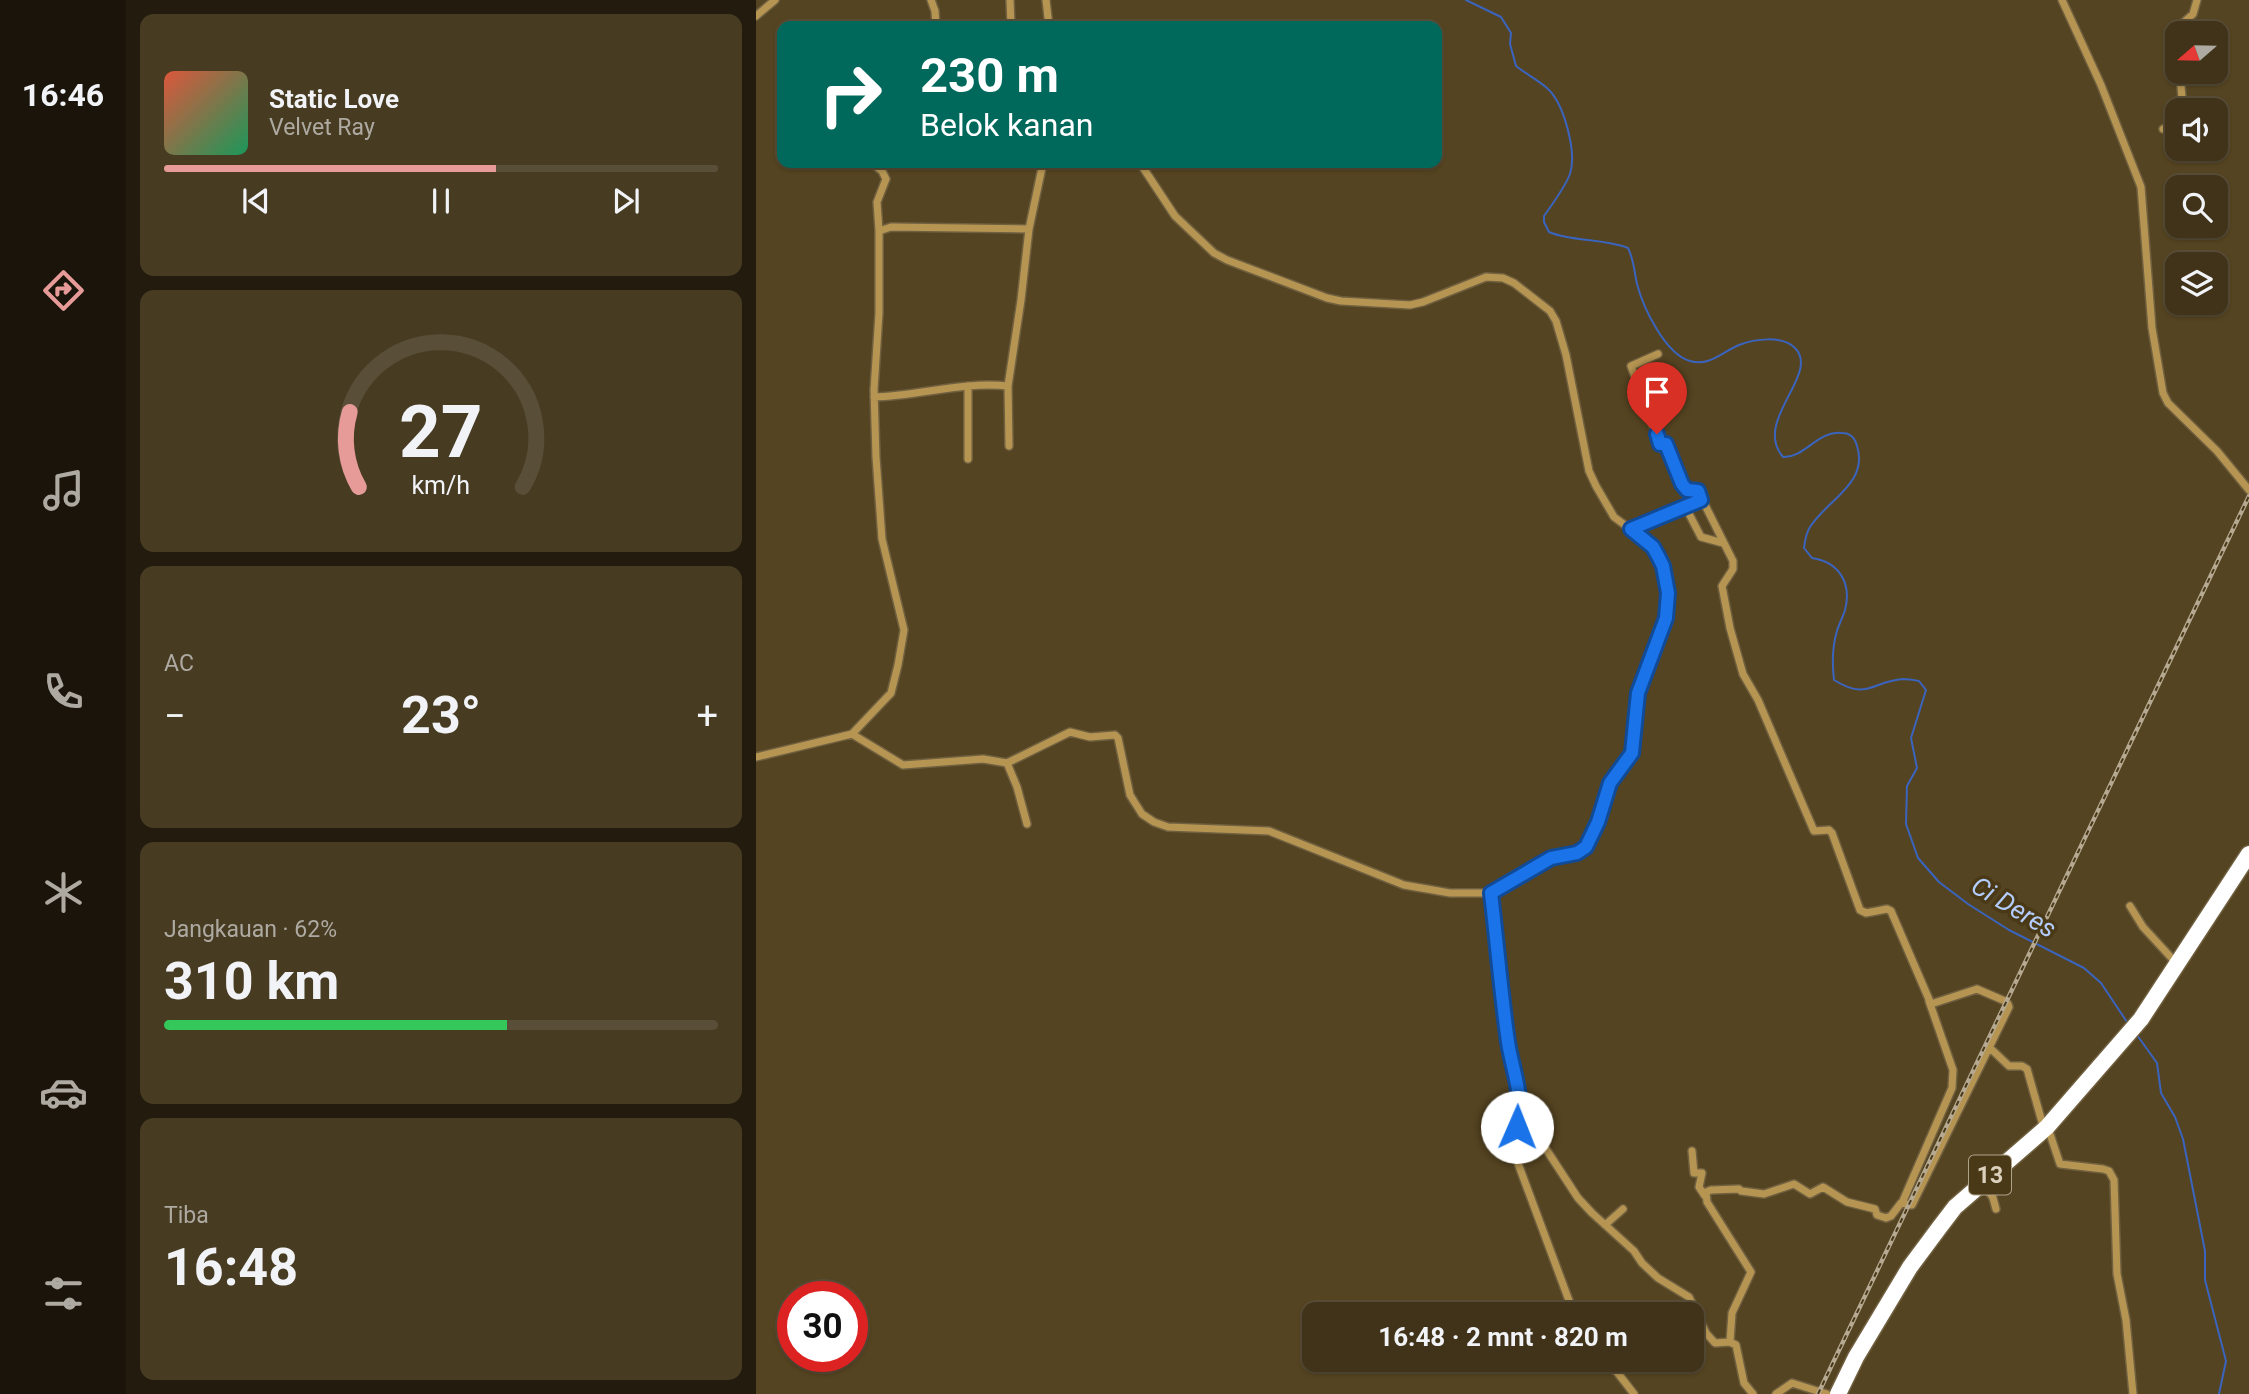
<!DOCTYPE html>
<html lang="id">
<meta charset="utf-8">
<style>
body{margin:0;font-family:Roboto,sans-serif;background:#473b22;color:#f1f3f6;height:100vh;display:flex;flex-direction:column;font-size:26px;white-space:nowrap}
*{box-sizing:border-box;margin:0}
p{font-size:23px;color:#aeaaa2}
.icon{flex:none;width:38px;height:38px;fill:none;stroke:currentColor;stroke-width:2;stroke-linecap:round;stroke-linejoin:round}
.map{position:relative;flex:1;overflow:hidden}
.drawer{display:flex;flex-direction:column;gap:14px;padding:14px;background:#231c0e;width:630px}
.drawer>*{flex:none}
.top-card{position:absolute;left:21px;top:21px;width:665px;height:147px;border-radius:14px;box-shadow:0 2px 5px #0004,0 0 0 2px #594e38;background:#00695c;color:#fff;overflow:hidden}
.needle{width:46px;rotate:250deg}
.fabs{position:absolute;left:1409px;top:21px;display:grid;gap:14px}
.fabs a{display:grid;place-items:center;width:63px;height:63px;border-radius:14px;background:#403319;box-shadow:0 2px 5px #0004,0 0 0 2px #594e38;font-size:35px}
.speed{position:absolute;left:21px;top:1281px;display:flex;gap:14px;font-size:35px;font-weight:700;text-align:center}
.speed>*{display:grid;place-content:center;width:91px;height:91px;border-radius:50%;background:#403319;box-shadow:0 2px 5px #0004,0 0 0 2px #594e38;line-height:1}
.speed .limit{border:10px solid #d22;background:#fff;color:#111}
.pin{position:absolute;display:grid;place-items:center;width:60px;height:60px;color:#fff;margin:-72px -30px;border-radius:50% 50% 50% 0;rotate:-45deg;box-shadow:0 0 7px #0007}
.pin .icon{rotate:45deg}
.me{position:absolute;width:77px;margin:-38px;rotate:1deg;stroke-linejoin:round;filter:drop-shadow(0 0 5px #0008)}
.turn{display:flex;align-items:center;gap:24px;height:147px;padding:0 28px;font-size:32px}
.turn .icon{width:91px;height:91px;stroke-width:2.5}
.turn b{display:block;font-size:49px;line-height:60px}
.big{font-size:52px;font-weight:700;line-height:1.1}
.drawer .widget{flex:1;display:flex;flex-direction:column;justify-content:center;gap:10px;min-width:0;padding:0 24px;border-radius:14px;background:#473b22}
.drawer .dial{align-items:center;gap:0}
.dial svg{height:182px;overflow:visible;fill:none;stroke:#594e38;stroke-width:7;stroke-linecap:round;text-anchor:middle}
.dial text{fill:#f1f3f6;stroke:none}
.song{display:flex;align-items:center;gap:21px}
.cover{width:84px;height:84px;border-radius:10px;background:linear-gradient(135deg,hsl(10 70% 55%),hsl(150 70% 35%))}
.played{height:7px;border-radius:4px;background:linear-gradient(90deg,#e69b98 60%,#594e38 60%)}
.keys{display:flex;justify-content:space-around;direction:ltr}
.heat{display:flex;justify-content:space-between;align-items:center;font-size:38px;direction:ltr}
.charge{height:10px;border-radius:5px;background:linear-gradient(90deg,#34c759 62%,#594e38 0)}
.trip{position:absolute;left:546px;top:1302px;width:402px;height:70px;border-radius:14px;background:#403319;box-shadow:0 2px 5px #0004,0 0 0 2px #594e38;font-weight:700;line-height:70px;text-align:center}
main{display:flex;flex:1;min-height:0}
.menu{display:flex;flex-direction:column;width:126px;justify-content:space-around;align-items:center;background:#1a140a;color:#aeaaa2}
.menu .icon{width:49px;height:49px}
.menu .current{color:#e69b98}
.menu b{font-size:32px;color:#f1f3f6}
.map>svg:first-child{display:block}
</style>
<main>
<nav class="menu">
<b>16:46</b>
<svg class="icon current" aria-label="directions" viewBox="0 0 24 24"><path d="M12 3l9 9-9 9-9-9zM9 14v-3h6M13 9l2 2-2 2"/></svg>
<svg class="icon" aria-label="music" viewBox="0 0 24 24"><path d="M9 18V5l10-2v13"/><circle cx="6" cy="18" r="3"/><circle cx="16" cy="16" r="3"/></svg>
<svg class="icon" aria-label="phone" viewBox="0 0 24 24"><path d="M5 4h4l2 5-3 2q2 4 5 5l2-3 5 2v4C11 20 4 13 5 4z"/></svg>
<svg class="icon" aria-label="climate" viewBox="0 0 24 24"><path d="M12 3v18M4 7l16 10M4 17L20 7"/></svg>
<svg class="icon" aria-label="car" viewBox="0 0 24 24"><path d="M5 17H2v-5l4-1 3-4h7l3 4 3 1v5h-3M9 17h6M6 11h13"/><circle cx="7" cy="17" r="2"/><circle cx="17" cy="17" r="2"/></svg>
<svg class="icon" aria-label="filters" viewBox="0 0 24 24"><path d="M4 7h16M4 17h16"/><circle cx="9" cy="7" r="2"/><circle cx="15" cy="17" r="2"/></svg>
</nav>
<section class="drawer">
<div class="widget">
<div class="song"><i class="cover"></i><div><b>Static Love</b><p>Velvet Ray</p></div></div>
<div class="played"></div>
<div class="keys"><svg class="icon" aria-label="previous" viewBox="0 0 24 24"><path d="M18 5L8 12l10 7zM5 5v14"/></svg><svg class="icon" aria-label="pause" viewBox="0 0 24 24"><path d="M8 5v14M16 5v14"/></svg><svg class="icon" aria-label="next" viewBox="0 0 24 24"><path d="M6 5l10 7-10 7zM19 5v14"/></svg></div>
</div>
<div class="widget dial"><svg viewBox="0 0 100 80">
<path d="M14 69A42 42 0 1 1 86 69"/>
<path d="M14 69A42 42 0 0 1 10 36" stroke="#e69b98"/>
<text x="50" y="56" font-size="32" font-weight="700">27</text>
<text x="50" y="72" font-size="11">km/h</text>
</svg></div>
<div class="widget"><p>AC</p>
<div class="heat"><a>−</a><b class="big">23°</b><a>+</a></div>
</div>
<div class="widget"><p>Jangkauan · 62%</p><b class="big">310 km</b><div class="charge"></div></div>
<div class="widget"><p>Tiba</p><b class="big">16:48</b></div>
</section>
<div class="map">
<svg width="1493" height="1394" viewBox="0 0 1493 1394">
<rect width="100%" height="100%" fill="#554421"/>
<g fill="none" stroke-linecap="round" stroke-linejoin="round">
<path stroke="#3a64be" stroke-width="2" d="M 710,0 L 745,17 L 755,33 L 754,44 L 760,66 C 770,74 782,80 791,88 C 808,103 821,152 814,174 C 808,189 797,203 788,216 L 788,222 L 793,232 C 816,242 846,238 872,248 C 878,260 878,271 881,284 C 887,307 909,354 934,361 C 953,367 966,352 983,345 C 998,339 1026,335 1039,348 C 1065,374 996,421 1027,457 C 1049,458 1062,430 1086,433 C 1094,433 1099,438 1101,446 C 1113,483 1071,500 1054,527 C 1050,533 1049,540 1048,548 L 1056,558 C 1083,562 1096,583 1089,610 C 1087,617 1083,624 1081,631 C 1076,647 1076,663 1078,680 C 1112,701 1116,681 1147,679 C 1152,679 1158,680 1163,681 L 1170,690 L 1155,738 L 1161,768 L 1151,786 L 1150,824 L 1162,858 L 1183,882 L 1212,904 L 1253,930 L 1328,968 L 1345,983 L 1371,1022
M 1381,1035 L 1401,1063 L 1405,1093 L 1419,1117 L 1427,1139 L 1449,1251 L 1449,1280 L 1470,1361 L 1463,1394"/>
<defs>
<path id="street" d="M 175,0 L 179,11 L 180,26
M 254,0 L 255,26
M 290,0 L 293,26
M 1306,0 L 1345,85 L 1385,187 L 1396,328 L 1407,393 L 1412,403 L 1461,451 L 1493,490
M 0,16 L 19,0
M 1426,33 L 1427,23 L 1437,14 L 1441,0
M 1426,72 L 1425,86 L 1427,110
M 1407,129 L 1421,121
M 116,163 L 126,171 L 130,179 L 121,202 L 123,231
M 902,354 L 875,366 L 904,444 L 910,444 L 926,484 L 931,490 L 942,491 L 977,561 L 977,569 L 966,586 L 974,628 L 987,674 L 1002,700 L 1058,831 L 1073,830 L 1076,833 L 1104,910 L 1110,913 L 1131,909 L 1135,911 L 1175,1004 L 1221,989 L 1249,1001
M 212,386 L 212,459
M 252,386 L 253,446
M 118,397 C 163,396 207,381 252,386 L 265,300 L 273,229
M 929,506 L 945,537 L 967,543
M 875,529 L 945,500
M 96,734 L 147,765 L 227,759 L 251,763 L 261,787 L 271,824
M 0,757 L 96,734 L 135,693 L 142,665 L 148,630 L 126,539 L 120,457 L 118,390 L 123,313 L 123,231 L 135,227 L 273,229 L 287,163
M 251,763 L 314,732 L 334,737 L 359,735 L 362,738 L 374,795 L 386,814 L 398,822 L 412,827 L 513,831 L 648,885 L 694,893 L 735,893 L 795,858 L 824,852 L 830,847 L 842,822 L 854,783 L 876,753 L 879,739 L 882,693 L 910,618 L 912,593 L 907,566 L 903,556 L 889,540 L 858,517 L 840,486 L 833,471 L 810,355 L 800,321 L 794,311 L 758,283 L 747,278 L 730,277 L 667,302 L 654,305 L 585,301 L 571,298 L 471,260 L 458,253 L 419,216 L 384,163
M 735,893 L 752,1043 L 764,1112 L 758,1145 L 760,1158 L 818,1314
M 1374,906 L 1387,927 L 1422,965
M 1234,1048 L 1253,1066 L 1266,1066 L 1271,1069 L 1288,1129
M 744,1121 L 763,1122
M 1292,1128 L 1304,1164 L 1347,1169 L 1353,1171 L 1358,1180 L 1361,1274 L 1370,1320 L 1377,1394
M 760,1132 L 778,1136 L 790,1149 L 822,1198 L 836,1213 L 878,1251 L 886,1263 L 902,1278 L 933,1297 L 950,1333 L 959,1343 L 974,1342 L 980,1345 L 988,1383 L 997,1394
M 936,1151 L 938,1173 L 946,1173 L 943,1187 L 949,1196
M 1227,1182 L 1237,1198 L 1240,1209
M 1146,1203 L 1196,1088 L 1197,1070 L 1173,1001
M 849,1225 L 867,1209
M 974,1342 L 976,1313 L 995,1272 L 951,1202 L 950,1192 L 955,1190 L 983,1189 L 985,1191 L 1008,1194 L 1038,1184 L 1054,1194 L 1067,1187 L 1091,1202 L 1119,1209 L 1121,1215 L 1130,1218 L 1135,1216 L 1145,1203 L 1156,1205 L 1253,1007 L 1252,1004
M 845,1360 L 861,1372 L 878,1394
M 1020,1394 L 1036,1383 L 1071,1394"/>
<path id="highway" d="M 1082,1394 L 1100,1357 L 1154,1267 L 1183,1228 L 1199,1207 L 1291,1127 L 1385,1019 L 1493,854"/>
</defs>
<use href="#street" stroke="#706040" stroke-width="10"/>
<use href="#highway" stroke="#706040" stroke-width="19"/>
<use href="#street" stroke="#b69552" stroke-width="7"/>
<use href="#highway" stroke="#fff" stroke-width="16"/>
<defs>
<path id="rail" d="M 1062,1394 L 1493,496"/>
</defs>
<use href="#rail" stroke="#b5a992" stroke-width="4.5"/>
<use href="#rail" stroke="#4a3916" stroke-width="2" stroke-dasharray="5" stroke-linecap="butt"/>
</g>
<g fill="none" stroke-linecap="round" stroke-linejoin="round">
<defs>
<path id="route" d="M 761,1127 C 769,1099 756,1069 752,1042 C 745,993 741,943 735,893 L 795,858 L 821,853 L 830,847 L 842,822 L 854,783 L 876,753 L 882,693 L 910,618 L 912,593 L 907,566 L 902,556 L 897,547 L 875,529 L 945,500 L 942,491 L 931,490 L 926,484 L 910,444 L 904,444 L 901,434"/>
</defs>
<use href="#route" stroke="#114b97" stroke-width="18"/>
<use href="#route" stroke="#1a73e8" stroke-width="12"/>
</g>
<g text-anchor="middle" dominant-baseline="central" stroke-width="7" stroke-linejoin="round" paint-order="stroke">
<rect fill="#4a3916" stroke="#afa38b" stroke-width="2" x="1213" y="1155.5" width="42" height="39" rx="5"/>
<g font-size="23" font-weight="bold" fill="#dad0bd">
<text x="1234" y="1175">13</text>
</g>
<g font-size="26" font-style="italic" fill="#b3ccfb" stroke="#4a3916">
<text transform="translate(1258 907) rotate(31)">Ci Deres</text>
</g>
</g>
</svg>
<div class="fabs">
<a><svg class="needle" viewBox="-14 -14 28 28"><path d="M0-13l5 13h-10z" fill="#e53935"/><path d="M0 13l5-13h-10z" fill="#aeaaa2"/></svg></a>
<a><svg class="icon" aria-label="sound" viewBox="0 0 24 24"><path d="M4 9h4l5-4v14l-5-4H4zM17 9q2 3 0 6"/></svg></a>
<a><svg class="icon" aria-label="search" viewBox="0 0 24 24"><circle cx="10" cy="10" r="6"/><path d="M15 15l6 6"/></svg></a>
<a><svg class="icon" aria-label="layers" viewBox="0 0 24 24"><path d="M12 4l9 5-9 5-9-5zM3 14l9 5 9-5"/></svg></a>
</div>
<div class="speed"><div class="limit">30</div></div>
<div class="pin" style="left:901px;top:434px;background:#d93025"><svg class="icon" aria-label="arrive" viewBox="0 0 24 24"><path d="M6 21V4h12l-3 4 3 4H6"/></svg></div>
<svg class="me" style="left:761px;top:1127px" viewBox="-20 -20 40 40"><circle r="19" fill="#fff"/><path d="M0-13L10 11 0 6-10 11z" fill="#1a73e8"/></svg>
<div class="trip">16:48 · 2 mnt · 820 m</div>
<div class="top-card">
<div class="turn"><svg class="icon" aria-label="right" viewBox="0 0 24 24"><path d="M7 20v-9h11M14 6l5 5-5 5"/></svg><div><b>230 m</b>Belok kanan</div></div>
</div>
</div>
</main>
